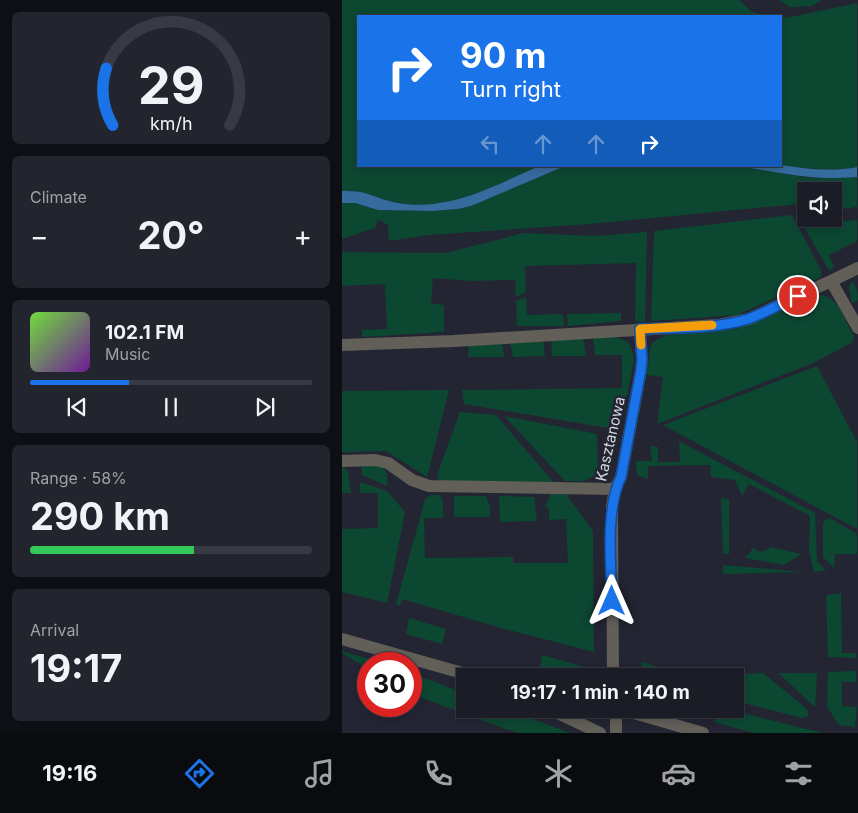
<!DOCTYPE html>
<meta charset="utf-8">
<style>
body{margin:0;font-family:Inter,sans-serif;background:#23252e;color:#f1f3f6;height:100vh;display:flex;flex-direction:column;font-size:19px;white-space:nowrap}
*{box-sizing:border-box;margin:0}
p{font-size:16px;color:#9fa1a7}
.icon{flex:none;width:28px;height:28px;fill:none;stroke:currentColor;stroke-width:2;stroke-linecap:round;stroke-linejoin:round}
.map{position:relative;flex:1;overflow:hidden}
.details{display:flex;flex-direction:column;gap:12px;padding:12px;background:#0e0f15;width:342px}
.details>*{flex:none}
.top-card{position:absolute;left:15px;top:15px;width:425px;height:152px;border-radius:0px;box-shadow:0 2px 8px #0003,0 0 0 1px #383a43;background:#1a73e8;color:#fff;overflow:hidden}
.tools{position:absolute;left:455px;top:182px;display:grid;gap:10px}
.tools a{display:grid;place-items:center;width:45px;height:45px;border-radius:0px;background:#1a1c26;box-shadow:0 2px 8px #0003,0 0 0 1px #383a43;font-size:25px}
.speed{position:absolute;left:15px;top:652px;display:flex;gap:10px;font-size:25px;font-weight:700;text-align:center}
.speed>*{display:grid;place-content:center;width:65px;height:65px;border-radius:50%;background:#1a1c26;box-shadow:0 2px 8px #0003,0 0 0 1px #383a43;line-height:1}
.speed .limit{border:8px solid #d22;background:#fff;color:#111}
.pin{position:absolute;display:grid;place-items:center;width:42px;height:42px;color:#fff;margin:-21px;border:2px solid #fff;border-radius:50%;box-shadow:0 1px 5px #0007}
.me{position:absolute;width:55px;margin:-28px;rotate:0deg;stroke-linejoin:round;filter:drop-shadow(0 0 4px #0008)}
.turn{display:flex;align-items:center;gap:18px;height:105px;padding:0 20px;font-size:22px}
.turn .icon{width:65px;height:65px;stroke-width:2.5}
.turn b{display:block;font-size:35px;line-height:42px}
.lanes{display:flex;align-items:center;height:48px;padding:0 20px;background:#0003;justify-content:center;gap:25px;direction:ltr}
.lanes .off{opacity:.35}
.big{font-size:38px;font-weight:700;line-height:1.1}
.details .widget{flex:1;display:flex;flex-direction:column;justify-content:center;gap:8px;min-width:0;padding:0 18px;border-radius:8px;background:#23252e}
.details .dial{align-items:center;gap:0}
.dial svg{height:130px;overflow:visible;fill:none;stroke:#383a43;stroke-width:7;stroke-linecap:round;text-anchor:middle}
.dial text{fill:#f1f3f6;stroke:none}
.song{display:flex;align-items:center;gap:15px}
.cover{width:60px;height:60px;border-radius:8px;background:linear-gradient(135deg,hsl(100 70% 55%),hsl(280 70% 35%))}
.played{height:5px;border-radius:2px;background:linear-gradient(90deg,#1a73e8 35%,#383a43 35%)}
.keys{display:flex;justify-content:space-around;direction:ltr}
.heat{display:flex;justify-content:space-between;align-items:center;font-size:28px;direction:ltr}
.charge{height:8px;border-radius:4px;background:linear-gradient(90deg,#34c759 58%,#383a43 0)}
.trip{position:absolute;left:114px;top:668px;width:288px;height:50px;border-radius:0px;background:#1a1c26;box-shadow:0 2px 8px #0003,0 0 0 1px #383a43;font-weight:700;line-height:50px;text-align:center}
.tabs{display:flex;height:80px;justify-content:space-around;align-items:center;background:#0a0b0f;color:#9fa1a7}
.tabs .icon{width:35px;height:35px}
.tabs .selected{color:#1a73e8}
.tabs b{font-size:22px;color:#f1f3f6}
main{display:flex;flex:1;min-height:0}
.map>svg:first-child{display:block}
</style>
<main>
<section class="details">
<div class="widget dial"><svg viewBox="0 0 100 80">
<path d="M14 69A42 42 0 1 1 86 69"/>
<path d="M14 69A42 42 0 0 1 10 34" stroke="#1a73e8"/>
<text x="50" y="56" font-size="32" font-weight="700">29</text>
<text x="50" y="72" font-size="11">km/h</text>
</svg></div>
<div class="widget"><p>Climate</p>
<div class="heat"><a>−</a><b class="big">20°</b><a>+</a></div>
</div>
<div class="widget">
<div class="song"><i class="cover"></i><div><b>102.1 FM</b><p>Music</p></div></div>
<div class="played"></div>
<div class="keys"><svg class="icon" aria-label="previous" viewBox="0 0 24 24"><path d="M18 5L8 12l10 7zM5 5v14"/></svg><svg class="icon" aria-label="pause" viewBox="0 0 24 24"><path d="M8 5v14M16 5v14"/></svg><svg class="icon" aria-label="next" viewBox="0 0 24 24"><path d="M6 5l10 7-10 7zM19 5v14"/></svg></div>
</div>
<div class="widget"><p>Range · 58%</p><b class="big">290 km</b><div class="charge"></div></div>
<div class="widget"><p>Arrival</p><b class="big">19:17</b></div>
</section>
<div class="map">
<svg width="516" height="733" viewBox="0 0 516 733">
<rect width="100%" height="100%" fill="#232533"/>
<path fill="#0c4732" d="M 0,0 L 397,0 L 410,12 L 426,16 L 16,16 L 16,166 L 197,166 C 154,185 112,209 63,204 C 48,203 34,196 19,192 C 13,191 6,191 0,191 Z
M 437,0 L 480,0 L 470,6 L 448,7 Z
M 515,3 L 515,167 C 489,171 465,169 439,165 L 439,18 L 449,17 Z
M 223,166 L 398,166 L 461,177 L 501,178 L 515,177 L 515,206 L 507,209 L 491,207 L 491,191 L 464,191 L 464,204 L 457,204 L 248,224 L 87,235 L 47,241 L 46,225 L 36,219 L 33,228 L 0,239 L 0,203 L 13,203 L 36,210 L 90,211 L 116,209 L 129,206 Z
M 455,214 L 464,216 L 464,219 L 504,221 L 515,220 L 515,241 L 487,255 L 492,267 L 487,271 Z
M 450,215 L 479,270 L 479,277 L 395,315 L 309,321 L 312,231 Z
M 305,232 L 303,322 L 293,321 L 294,263 L 183,266 L 184,292 L 174,297 L 173,280 L 130,281 L 91,278 L 89,303 L 102,305 L 102,332 L 20,337 L 20,330 L 45,329 L 43,284 L 0,286 L 0,252 L 104,253 L 181,233 L 255,236 Z
M 511,281 L 515,290 L 516,300 L 510,303 L 507,287 Z
M 475,295 C 496,293 503,321 512,336 L 511,342 L 471,363 L 315,424 L 321,377 L 305,375 L 308,349 L 310,343 L 316,339 L 325,335 L 395,329 Z
M 184,297 L 185,315 L 221,314 L 222,326 L 175,326 L 174,301 Z
M 279,313 L 279,321 L 226,326 L 225,314 Z
M 274,337 L 286,342 L 291,352 L 292,361 L 278,430 L 122,404 L 120,390 L 280,388 L 280,355 L 253,355 L 251,338 Z
M 241,338 L 244,356 L 210,356 L 209,339 Z
M 201,340 L 203,356 L 171,357 L 168,341 Z
M 160,341 L 162,357 L 126,357 L 127,343 Z
M 475,366 L 515,442 L 515,529 L 321,425 Z
M 107,390 L 85,477 L 44,451 L 0,452 L 0,391 Z
M 118,412 L 154,415 L 213,484 L 97,481 L 95,475 Z
M 162,416 L 255,434 L 256,474 L 242,481 L 223,481 Z
M 337,441 L 473,513 L 475,561 L 484,570 L 472,572 L 467,551 L 468,516 L 407,484 L 400,496 L 393,480 L 369,477 L 368,465 L 306,466 L 306,479 L 295,475 L 294,461 L 310,461 L 308,446 L 316,447 L 316,462 L 338,462 Z
M 0,466 L 6,471 L 9,493 L 0,493 Z
M 20,466 C 39,466 47,464 45,486 L 20,475 Z
M 18,482 L 45,491 L 63,512 L 45,603 L 0,592 L 0,529 L 36,528 L 36,493 L 18,493 Z
M 209,493 L 224,494 L 251,531 L 252,652 L 159,628 L 60,599 L 58,606 L 54,604 L 81,507 L 83,499 L 88,495 L 98,495 L 101,501 L 101,518 L 82,518 L 83,558 L 171,557 L 171,563 L 226,563 L 224,519 L 207,520 L 207,507 L 203,507 Z
M 112,496 L 144,496 L 148,507 L 148,517 L 112,517 Z
M 157,496 L 192,497 L 195,521 L 158,522 Z
M 379,498 L 387,499 L 387,554 L 381,554 Z
M 488,518 L 515,534 L 515,554 L 493,554 L 492,568 L 481,557 L 481,524 L 483,520 Z
M 412,547 L 415,551 C 421,552 424,551 428,547 L 459,554 L 442,565 L 403,558 Z
M 381,565 L 461,572 L 381,574 Z
M 499,593 L 500,653 L 514,653 L 514,658 L 486,657 L 484,595 Z
M 67,618 L 104,629 L 100,644 L 64,634 Z
M 0,651 L 37,662 L 43,664 L 26,664 L 26,669 L 0,653 Z
M 200,655 L 261,672 L 258,676 L 222,676 L 197,670 Z
M 299,662 L 344,675 L 380,674 L 383,676 L 317,676 L 300,671 Z
M 514,671 L 514,682 L 500,682 L 500,706 L 515,707 L 513,725 L 515,727 L 497,725 L 485,707 L 486,672 Z
M 69,673 L 122,693 L 122,709 L 164,709 L 228,733 L 175,733 L 72,695 L 69,694 Z
M 421,673 L 465,709 L 467,716 L 460,718 L 393,701 L 392,676 L 389,676 L 390,675 Z
M 436,673 L 475,673 L 473,707 Z
M 384,709 L 481,733 L 412,733 L 372,722 L 375,715 Z"/>
<path fill="#366b9d" d="M 439,165 C 465,169 489,172 515,167 L 515,177 C 476,181 437,173 398,166 L 439,166 Z
M 197,166 L 223,166 L 129,206 L 116,209 L 90,211 L 36,210 L 13,203 L 0,203 L 0,191 C 6,191 13,191 19,192 C 34,196 48,203 63,204 C 112,209 154,185 197,166 Z"/>
<g fill="none" stroke-linecap="round" stroke-linejoin="round">
<path stroke="#625e58" stroke-width="12" d="M 516,268 L 489,281 L 516,328
M 0,345 L 112,341 L 377,325 L 407,319 L 489,281
M 0,461 L 33,460 L 46,463 L 70,480 L 87,486 L 273,489
M 0,639 L 131,676
M 271,676 L 270,506 L 273,489 L 279,477 L 299,370 L 300,360 L 298,329
M 207,709 L 258,733
M 278,709 L 361,733
M 274,733 L 274,709"/>
</g>
<g fill="none" stroke-linecap="round" stroke-linejoin="round">
<defs>
<path id="route" d="M 270,601 C 269,565 263,510 279,477 L 299,370 L 300,360 L 298,329 C 332,328 374,329 406,319 C 423,313 440,303 456,296"/>
</defs>
<use href="#route" stroke="#114b97" stroke-width="12"/>
<use href="#route" stroke="#1a73e8" stroke-width="9"/>
<path stroke="#f59e0b" stroke-width="9" d="M 299,345 L 298,329 L 370,325"/>
</g>
<g text-anchor="middle" dominant-baseline="central" stroke-width="5" stroke-linejoin="round" paint-order="stroke">
<g font-size="15" fill="#d5d7e0" stroke="#232533">
<text transform="translate(268 439) rotate(-77)">Kasztanowa</text>
</g>
</g>
</svg>
<div class="tools">
<a><svg class="icon" aria-label="sound" viewBox="0 0 24 24"><path d="M4 9h4l5-4v14l-5-4H4zM17 9q2 3 0 6"/></svg></a>
</div>
<div class="speed"><div class="limit">30</div></div>
<div class="pin" style="left:456px;top:296px;background:#d93025"><svg class="icon" aria-label="arrive" viewBox="0 0 24 24"><path d="M6 21V4h12l-3 4 3 4H6"/></svg></div>
<svg class="me" style="left:270px;top:601px" viewBox="-20 -20 40 40"><path d="M0-17L14 15 0 8-14 15z" fill="#1a73e8" stroke="#fff" stroke-width="4"/></svg>
<div class="trip">19:17 · 1 min · 140 m</div>
<div class="top-card">
<div class="turn"><svg class="icon" aria-label="right" viewBox="0 0 24 24"><path d="M7 20v-9h11M14 6l5 5-5 5"/></svg><div><b>90 m</b>Turn right</div></div>
<div class="lanes"><svg class="icon off" aria-label="left" viewBox="0 0 24 24"><path d="M17 20v-9H6M10 6l-5 5 5 5"/></svg><svg class="icon off" aria-label="ahead" viewBox="0 0 24 24"><path d="M12 20V5M6 11l6-6 6 6"/></svg><svg class="icon off" aria-label="ahead" viewBox="0 0 24 24"><path d="M12 20V5M6 11l6-6 6 6"/></svg><svg class="icon" aria-label="right" viewBox="0 0 24 24"><path d="M7 20v-9h11M14 6l5 5-5 5"/></svg></div>
</div>
</div>
</main>
<nav class="tabs">
<b>19:16</b>
<svg class="icon selected" aria-label="directions" viewBox="0 0 24 24"><path d="M12 3l9 9-9 9-9-9zM9 14v-3h6M13 9l2 2-2 2"/></svg>
<svg class="icon" aria-label="music" viewBox="0 0 24 24"><path d="M9 18V5l10-2v13"/><circle cx="6" cy="18" r="3"/><circle cx="16" cy="16" r="3"/></svg>
<svg class="icon" aria-label="phone" viewBox="0 0 24 24"><path d="M5 4h4l2 5-3 2q2 4 5 5l2-3 5 2v4C11 20 4 13 5 4z"/></svg>
<svg class="icon" aria-label="climate" viewBox="0 0 24 24"><path d="M12 3v18M4 7l16 10M4 17L20 7"/></svg>
<svg class="icon" aria-label="car" viewBox="0 0 24 24"><path d="M5 17H2v-5l4-1 3-4h7l3 4 3 1v5h-3M9 17h6M6 11h13"/><circle cx="7" cy="17" r="2"/><circle cx="17" cy="17" r="2"/></svg>
<svg class="icon" aria-label="filters" viewBox="0 0 24 24"><path d="M4 7h16M4 17h16"/><circle cx="9" cy="7" r="2"/><circle cx="15" cy="17" r="2"/></svg>
</nav>
